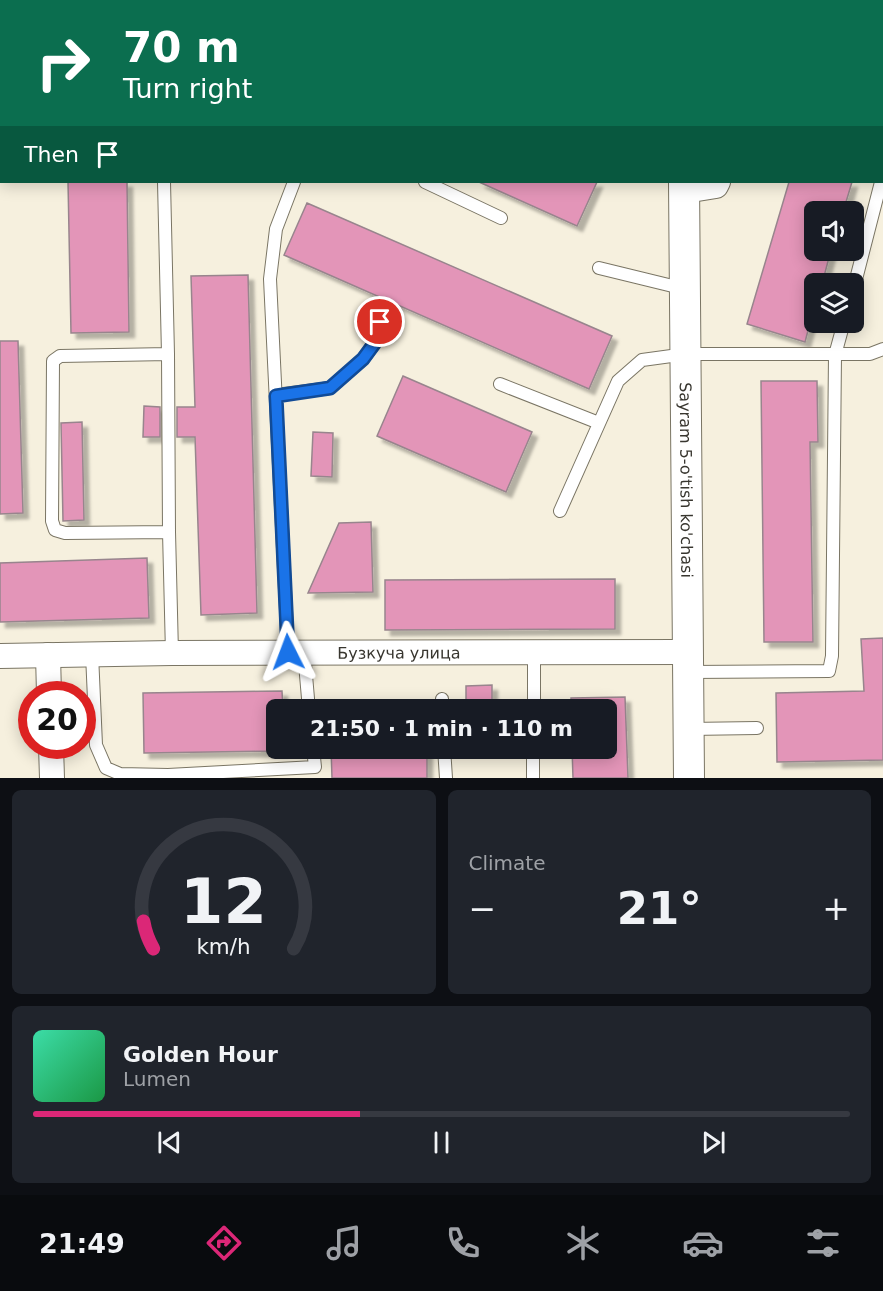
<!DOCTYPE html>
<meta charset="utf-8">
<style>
body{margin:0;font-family:"DejaVu Sans",sans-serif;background:#20242c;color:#f1f3f6;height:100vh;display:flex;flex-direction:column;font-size:22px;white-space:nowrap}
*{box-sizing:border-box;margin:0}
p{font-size:20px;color:#9ea1a6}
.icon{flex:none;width:33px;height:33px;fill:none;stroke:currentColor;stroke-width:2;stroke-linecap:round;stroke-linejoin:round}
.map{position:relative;height:778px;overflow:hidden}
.side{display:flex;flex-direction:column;gap:12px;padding:12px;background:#0d0f14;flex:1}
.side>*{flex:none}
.banner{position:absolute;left:0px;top:0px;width:884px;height:183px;box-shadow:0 3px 15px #0003;background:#0b6e4f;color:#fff;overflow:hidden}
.fabs{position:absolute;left:804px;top:201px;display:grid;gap:12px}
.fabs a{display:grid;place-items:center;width:60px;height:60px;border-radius:9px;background:#171b24;box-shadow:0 3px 15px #0003;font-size:30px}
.speed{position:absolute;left:18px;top:681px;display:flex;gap:12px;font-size:30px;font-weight:700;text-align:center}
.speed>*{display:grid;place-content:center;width:78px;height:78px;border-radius:50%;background:#171b24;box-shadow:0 3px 15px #0003;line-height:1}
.speed .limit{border:9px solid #d22;background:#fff;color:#111}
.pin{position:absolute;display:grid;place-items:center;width:51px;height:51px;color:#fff;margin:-26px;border:3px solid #fff;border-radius:50%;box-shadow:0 2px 6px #0007}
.me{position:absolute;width:66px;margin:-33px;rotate:357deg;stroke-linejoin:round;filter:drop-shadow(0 0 4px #0008)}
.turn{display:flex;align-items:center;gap:21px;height:126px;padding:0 24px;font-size:27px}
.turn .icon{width:78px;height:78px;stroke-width:2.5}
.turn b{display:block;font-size:42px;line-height:51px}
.then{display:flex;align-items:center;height:57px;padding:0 24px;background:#0003;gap:12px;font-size:22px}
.big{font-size:45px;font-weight:700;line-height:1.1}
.side .card{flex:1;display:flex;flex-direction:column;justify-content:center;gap:9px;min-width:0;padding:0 21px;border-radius:9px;background:#20242c}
.side .dial{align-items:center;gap:0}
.dial svg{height:156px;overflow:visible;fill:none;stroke:#363941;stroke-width:7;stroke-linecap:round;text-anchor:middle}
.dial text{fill:#f1f3f6;stroke:none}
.song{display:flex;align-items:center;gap:18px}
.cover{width:72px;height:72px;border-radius:9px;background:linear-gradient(135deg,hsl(160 70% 55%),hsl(140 70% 35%))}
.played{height:6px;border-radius:3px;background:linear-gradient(90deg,#db2777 40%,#363941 40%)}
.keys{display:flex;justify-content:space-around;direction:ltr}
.heat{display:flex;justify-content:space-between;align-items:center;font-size:33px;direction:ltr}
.side .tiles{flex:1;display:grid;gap:12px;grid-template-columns:1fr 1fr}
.card:last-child{grid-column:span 2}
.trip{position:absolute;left:266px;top:699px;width:351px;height:60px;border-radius:9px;background:#171b24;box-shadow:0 3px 15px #0003;font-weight:700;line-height:60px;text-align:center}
.tab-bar{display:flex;height:96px;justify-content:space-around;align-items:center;background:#090b0e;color:#9ea1a6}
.tab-bar .icon{width:42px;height:42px}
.tab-bar .current{color:#db2777}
.tab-bar b{font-size:27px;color:#f1f3f6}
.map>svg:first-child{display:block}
</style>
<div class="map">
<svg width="883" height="778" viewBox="0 0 883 778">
<defs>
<filter id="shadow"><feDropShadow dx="5.5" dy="5.5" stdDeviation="1.5" flood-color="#0004"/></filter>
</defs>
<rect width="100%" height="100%" fill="#f6f0de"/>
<path fill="#e395b8" stroke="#98858d" stroke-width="1.5" filter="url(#shadow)" d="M 68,182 L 127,182 L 129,332 L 71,333 Z
M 479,182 L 597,182 L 577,226 Z
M 789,182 L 852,182 L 843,212 L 814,212 L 814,250 L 831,250 L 822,284 L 814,284 L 814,308 L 805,342 L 747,324 Z
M 307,203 L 612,336 L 589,389 L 284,255 Z
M 248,275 L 257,613 L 201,615 L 195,437 L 177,437 L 177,407 L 195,407 L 191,276 Z
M 0,341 L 18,341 L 23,513 L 0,514 Z
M 403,376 L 532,432 L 506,492 L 377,436 Z
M 761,381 L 817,381 L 818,442 L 810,442 L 813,642 L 764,642 Z
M 144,406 L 160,407 L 160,437 L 143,437 Z
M 82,422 L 84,520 L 63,521 L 61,423 Z
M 313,432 L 333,433 L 332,477 L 311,476 Z
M 371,522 L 373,592 L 308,593 L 339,523 Z
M 147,558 L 149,618 L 0,622 L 0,563 Z
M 615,579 L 615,629 L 385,630 L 385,580 Z
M 883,638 L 883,760 L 777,762 L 776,693 L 864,691 L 861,639 Z
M 492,685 L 492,710 L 466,710 L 466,686 Z
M 282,691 L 283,710 L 276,710 L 276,748 L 283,748 L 283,751 L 144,753 L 143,693 Z
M 625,697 L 628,778 L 573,778 L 572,748 L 606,748 L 606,710 L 571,710 L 571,698 Z
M 426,701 L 426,710 L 331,710 L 331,703 Z
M 331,748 L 427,748 L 427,778 L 332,778 Z"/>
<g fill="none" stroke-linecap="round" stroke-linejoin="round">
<defs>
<path id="service" d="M 668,0 L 669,2
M 10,2 L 11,0
M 388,2 L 389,0
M 0,29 L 2,25
M 164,182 L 168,354 L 169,532
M 425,182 L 501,218
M 599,268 L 685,289
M 854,287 L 881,182
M 168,354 L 60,356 L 53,361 L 52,521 L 55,530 L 65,533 L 169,532 L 172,653
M 500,384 L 599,423
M 276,395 L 330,388 L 363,359 L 374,344 L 380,322
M 560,511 L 618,381 L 642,360 L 686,354 L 870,354 L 883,349
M 288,652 L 270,279 L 276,229 L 294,182
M 304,652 L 309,710
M 92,654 L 96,745 L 106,768 L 120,774 L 168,775
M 689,672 L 829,671 L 832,656 L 835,355 L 844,322
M 442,699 L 443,710
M 534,710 L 534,652
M 689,729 L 757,728
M 444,748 L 446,778
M 169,778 L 168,775 L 315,767 L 313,748
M 533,778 L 533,748"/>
<g id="minor">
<path d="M 810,2 L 811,0"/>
<path d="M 685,191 L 716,186 L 718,182"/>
<path d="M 48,655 L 49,694"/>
<path id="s1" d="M 0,656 L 172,653 L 689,652"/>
<path d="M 51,746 L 52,778"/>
</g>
<g id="tertiary">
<path d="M 468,0 L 471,2"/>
<path id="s2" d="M 684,182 L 689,778"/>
</g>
</defs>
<use href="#service" stroke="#7a7564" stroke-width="14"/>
<use href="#minor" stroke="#7a7564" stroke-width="26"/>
<use href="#tertiary" stroke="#7a7564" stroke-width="32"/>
<use href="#service" stroke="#fff" stroke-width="12"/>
<use href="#minor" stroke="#fff" stroke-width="24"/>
<use href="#tertiary" stroke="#fff" stroke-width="30"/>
</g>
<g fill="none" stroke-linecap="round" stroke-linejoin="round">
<defs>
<path id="route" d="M 288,652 L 276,396 L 330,388 L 363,359 L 374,344 L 380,322"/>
</defs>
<use href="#route" stroke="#114b97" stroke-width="15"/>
<use href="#route" stroke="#1a73e8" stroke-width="10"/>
</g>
<g text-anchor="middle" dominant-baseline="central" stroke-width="5" stroke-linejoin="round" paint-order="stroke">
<g font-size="16" fill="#38362f" stroke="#fff">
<text stroke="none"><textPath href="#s2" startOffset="298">Sayram 5-o'tish ko'chasi</textPath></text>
<text stroke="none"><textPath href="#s1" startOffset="399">Бузкуча улица</textPath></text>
</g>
</g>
</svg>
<div class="fabs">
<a><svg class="icon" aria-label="sound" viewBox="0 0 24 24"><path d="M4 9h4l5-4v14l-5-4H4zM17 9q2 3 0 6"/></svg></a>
<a><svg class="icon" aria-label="layers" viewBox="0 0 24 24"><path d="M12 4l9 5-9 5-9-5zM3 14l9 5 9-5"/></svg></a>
</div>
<div class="speed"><div class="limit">20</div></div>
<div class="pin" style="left:380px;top:322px;background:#d93025"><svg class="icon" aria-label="arrive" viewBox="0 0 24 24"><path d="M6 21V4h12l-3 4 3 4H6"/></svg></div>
<svg class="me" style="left:288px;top:652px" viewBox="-20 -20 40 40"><path d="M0-17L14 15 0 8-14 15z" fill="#1a73e8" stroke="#fff" stroke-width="4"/></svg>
<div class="trip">21:50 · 1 min · 110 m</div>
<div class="banner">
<div class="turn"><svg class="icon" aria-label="right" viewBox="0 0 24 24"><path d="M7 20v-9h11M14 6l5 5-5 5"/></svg><div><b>70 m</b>Turn right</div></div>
<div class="then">Then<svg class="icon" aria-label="arrive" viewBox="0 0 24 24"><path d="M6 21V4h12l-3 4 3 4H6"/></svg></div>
</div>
</div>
<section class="side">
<div class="tiles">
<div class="card dial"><svg viewBox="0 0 100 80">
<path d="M14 69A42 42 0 1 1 86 69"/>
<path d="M14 69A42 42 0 0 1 9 55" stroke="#db2777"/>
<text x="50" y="56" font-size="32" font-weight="700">12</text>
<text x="50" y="72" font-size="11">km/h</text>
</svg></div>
<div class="card"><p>Climate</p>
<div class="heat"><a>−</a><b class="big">21°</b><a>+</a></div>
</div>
<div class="card">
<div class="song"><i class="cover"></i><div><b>Golden Hour</b><p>Lumen</p></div></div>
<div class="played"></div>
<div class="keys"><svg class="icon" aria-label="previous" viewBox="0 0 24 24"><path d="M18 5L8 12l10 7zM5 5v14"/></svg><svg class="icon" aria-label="pause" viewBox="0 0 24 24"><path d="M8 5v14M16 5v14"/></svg><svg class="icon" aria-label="next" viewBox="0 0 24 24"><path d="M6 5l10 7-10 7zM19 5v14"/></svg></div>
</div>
</div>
</section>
<nav class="tab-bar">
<b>21:49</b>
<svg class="icon current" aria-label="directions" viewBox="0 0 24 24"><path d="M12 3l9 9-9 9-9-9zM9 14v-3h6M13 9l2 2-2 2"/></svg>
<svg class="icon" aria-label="music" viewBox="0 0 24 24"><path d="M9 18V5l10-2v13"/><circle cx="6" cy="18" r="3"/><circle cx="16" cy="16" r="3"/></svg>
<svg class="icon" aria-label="phone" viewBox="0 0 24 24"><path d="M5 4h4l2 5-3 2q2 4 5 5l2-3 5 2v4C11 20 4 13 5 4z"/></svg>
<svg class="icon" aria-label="climate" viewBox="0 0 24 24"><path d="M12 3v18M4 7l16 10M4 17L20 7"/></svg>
<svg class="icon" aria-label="car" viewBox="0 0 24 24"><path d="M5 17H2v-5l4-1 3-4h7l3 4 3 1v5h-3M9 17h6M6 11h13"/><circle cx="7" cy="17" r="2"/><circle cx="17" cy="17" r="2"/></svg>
<svg class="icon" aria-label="filters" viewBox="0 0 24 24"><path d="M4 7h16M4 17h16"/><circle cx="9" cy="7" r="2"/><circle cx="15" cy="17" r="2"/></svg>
</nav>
